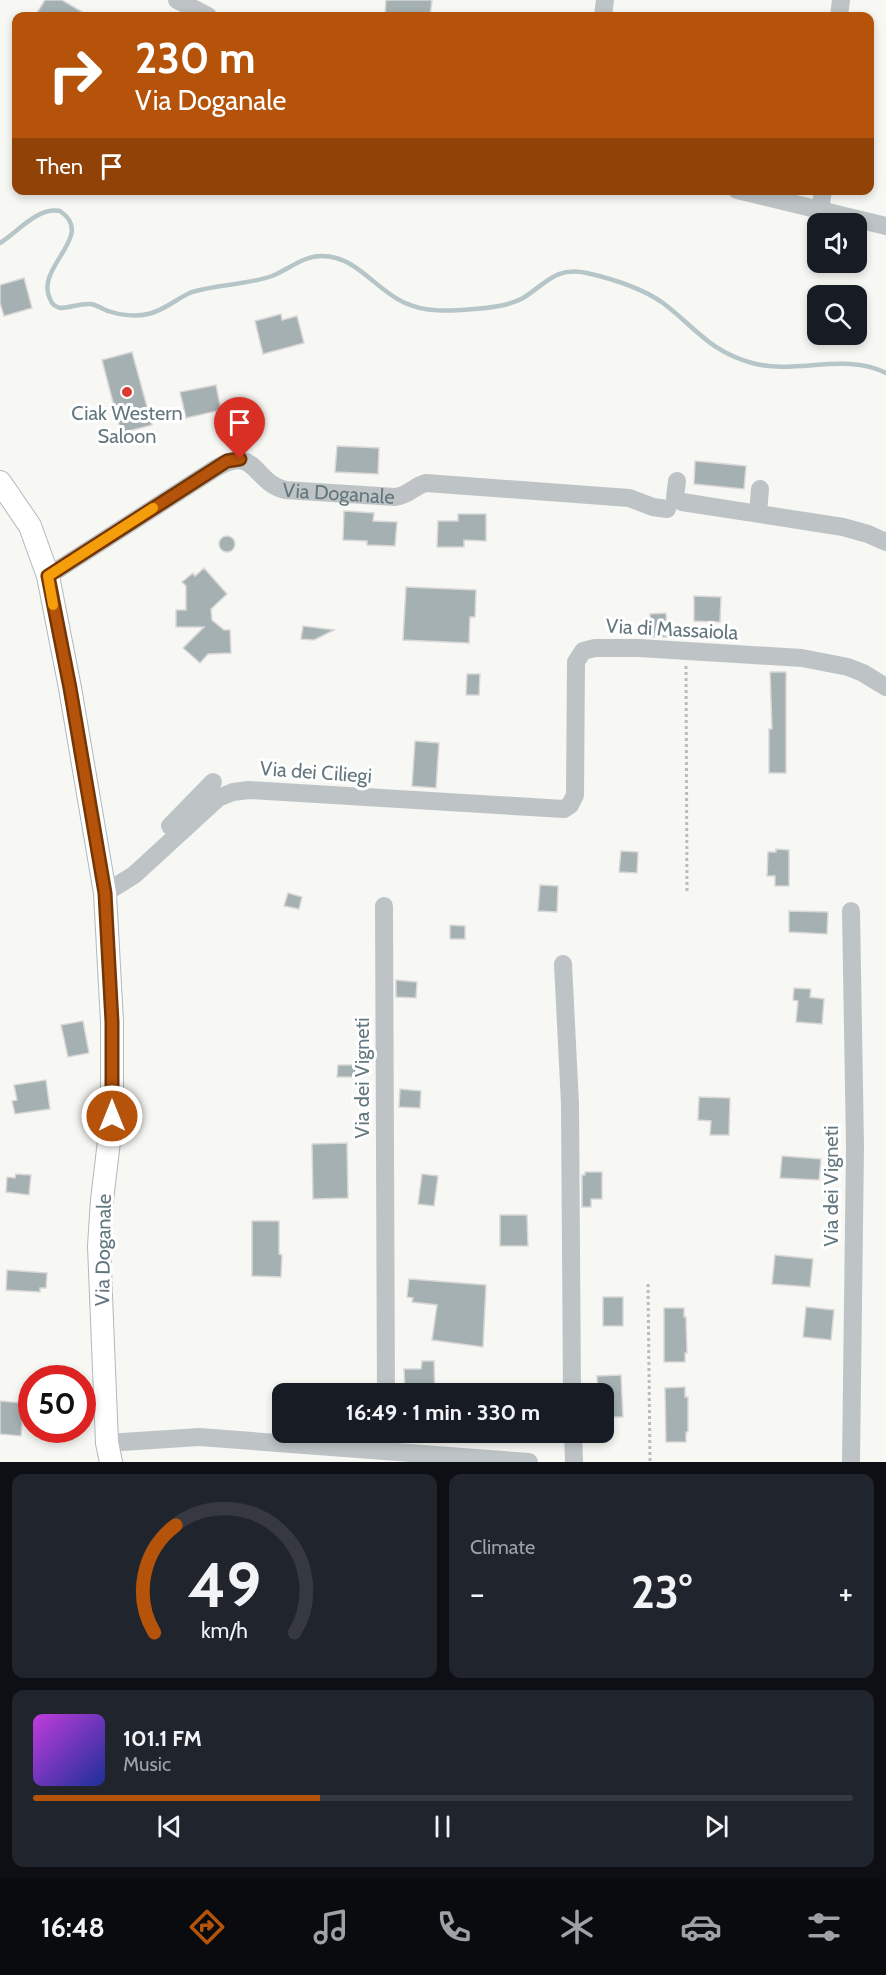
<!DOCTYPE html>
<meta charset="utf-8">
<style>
body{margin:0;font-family:Cabin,sans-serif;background:#20242c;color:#f1f3f6;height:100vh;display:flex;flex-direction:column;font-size:22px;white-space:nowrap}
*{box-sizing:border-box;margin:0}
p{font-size:20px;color:#9ea1a6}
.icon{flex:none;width:33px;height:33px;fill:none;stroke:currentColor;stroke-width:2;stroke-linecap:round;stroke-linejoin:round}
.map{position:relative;height:1462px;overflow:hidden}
.details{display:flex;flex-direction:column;gap:12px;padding:12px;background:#0d0f14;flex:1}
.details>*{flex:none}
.banner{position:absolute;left:12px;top:12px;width:862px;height:183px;border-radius:12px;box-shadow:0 3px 9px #0003;background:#b45309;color:#fff;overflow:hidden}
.controls{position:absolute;left:807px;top:213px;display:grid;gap:12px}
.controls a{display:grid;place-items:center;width:60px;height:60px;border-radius:12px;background:#171b24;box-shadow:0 3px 9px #0003;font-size:30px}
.speed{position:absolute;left:18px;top:1365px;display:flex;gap:12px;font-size:30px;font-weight:700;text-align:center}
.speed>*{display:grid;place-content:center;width:78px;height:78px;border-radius:50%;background:#171b24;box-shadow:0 3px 9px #0003;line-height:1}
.speed .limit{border:9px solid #d22;background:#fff;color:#111}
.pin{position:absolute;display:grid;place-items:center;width:51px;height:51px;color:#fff;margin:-62px -26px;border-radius:50% 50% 50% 0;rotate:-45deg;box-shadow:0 0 6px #0007}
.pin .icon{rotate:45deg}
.me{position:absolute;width:66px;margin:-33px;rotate:0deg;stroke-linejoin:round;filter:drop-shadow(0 0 4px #0008)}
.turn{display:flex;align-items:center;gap:21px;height:126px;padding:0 24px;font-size:27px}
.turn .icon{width:78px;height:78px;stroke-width:2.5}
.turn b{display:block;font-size:42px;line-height:51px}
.then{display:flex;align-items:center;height:57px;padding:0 24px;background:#0003;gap:12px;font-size:22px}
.big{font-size:45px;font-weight:800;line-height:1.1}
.details .card{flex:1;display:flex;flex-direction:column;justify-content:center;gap:9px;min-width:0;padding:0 21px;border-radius:12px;background:#20242c}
.details .dial{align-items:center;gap:0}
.dial svg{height:156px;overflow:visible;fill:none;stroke:#363941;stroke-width:7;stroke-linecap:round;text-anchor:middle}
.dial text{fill:#f1f3f6;stroke:none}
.song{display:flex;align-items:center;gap:18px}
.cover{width:72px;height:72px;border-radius:9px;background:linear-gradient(135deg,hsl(290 70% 55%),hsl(230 70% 35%))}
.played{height:6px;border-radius:3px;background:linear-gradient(90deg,#b45309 35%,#363941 35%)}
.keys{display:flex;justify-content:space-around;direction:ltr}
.heat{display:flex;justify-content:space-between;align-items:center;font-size:33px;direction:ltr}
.details .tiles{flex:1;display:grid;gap:12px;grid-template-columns:1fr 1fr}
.card:last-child{grid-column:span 2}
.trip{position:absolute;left:272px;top:1383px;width:342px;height:60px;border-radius:12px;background:#171b24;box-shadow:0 3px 9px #0003;font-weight:800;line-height:60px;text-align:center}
.tabs{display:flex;height:96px;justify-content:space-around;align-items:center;background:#090b0e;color:#9ea1a6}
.tabs .icon{width:42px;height:42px}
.tabs .selected{color:#b45309}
.tabs b{font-size:27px;color:#f1f3f6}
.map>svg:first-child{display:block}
</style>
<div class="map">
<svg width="886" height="1462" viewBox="0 0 886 1462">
<rect width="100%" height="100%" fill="#f7f7f4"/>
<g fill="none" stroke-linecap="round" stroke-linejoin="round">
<path stroke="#b6c5c7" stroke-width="4.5" d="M 0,243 C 18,232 37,207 60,211 C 97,236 34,267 50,299 C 52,304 54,306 60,308 C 70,308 80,303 91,304 C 97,305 102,309 108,311 C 119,315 136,317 148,314 C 164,311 177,298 192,292 C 218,284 247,285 272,276 C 290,269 302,256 322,256 C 356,256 375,289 403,302 C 425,313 450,311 474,309 C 490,308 509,306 523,298 C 546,284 555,266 587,273 C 613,279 642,288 663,303 C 696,328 709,351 752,363 C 796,375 845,352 886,373"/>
</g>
<path fill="#a5b0b3" stroke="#d9d8d7" stroke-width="1.5" d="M 45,0 L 62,0 L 89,16 L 35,16 Z
M 386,0 L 432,0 L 430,16 L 385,15 Z
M 24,278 L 32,308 L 4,316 L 0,303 L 0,285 Z
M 281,314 L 282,320 L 297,316 L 304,343 L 263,354 L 255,321 Z
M 132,352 L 152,425 L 121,433 L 102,360 Z
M 216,385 L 221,410 L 186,418 L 180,392 Z
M 337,446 L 379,448 L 378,474 L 335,472 Z
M 695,461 L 746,466 L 744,489 L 694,484 Z
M 344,511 L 374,513 L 373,521 L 397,522 L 395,546 L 367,545 L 367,541 L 343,540 Z
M 458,514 L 486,514 L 486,541 L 464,540 L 464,547 L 437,547 L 438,521 L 458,521 Z
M219 544a8 8 0 1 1 16 0a8 8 0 1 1-16 0Z
M 204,568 L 227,594 L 211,609 L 212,620 L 224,630 L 230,630 L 231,653 L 208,654 L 200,663 L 183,648 L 204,627 L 176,627 L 176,610 L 186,610 L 186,586 L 182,582 L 193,573 L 195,576 Z
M 406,587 L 476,590 L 475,617 L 470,617 L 469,643 L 403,640 Z
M 694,596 L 721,597 L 720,622 L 694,621 Z
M 666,613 L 667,637 L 651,637 L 650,614 Z
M 303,626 L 334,630 L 314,640 L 301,639 Z
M 770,672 L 786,672 L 786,773 L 769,773 L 769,729 L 772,729 Z
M 467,674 L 480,674 L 479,695 L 466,695 Z
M 415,741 L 439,743 L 436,788 L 412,786 Z
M 776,849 L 789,850 L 789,886 L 775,886 L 775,876 L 767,876 L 768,852 L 776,852 Z
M 621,851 L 638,852 L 637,873 L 619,872 Z
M 540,885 L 558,886 L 557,912 L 538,911 Z
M 288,893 L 302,897 L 299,909 L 284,906 Z
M 789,911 L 828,912 L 827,934 L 789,932 Z
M 450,925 L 465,926 L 465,939 L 450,939 Z
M 396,980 L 417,982 L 416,998 L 396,997 Z
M 794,988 L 811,989 L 810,997 L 824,999 L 822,1024 L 796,1022 L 798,1001 L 793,1000 Z
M 83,1021 L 89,1053 L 68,1057 L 61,1025 Z
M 338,1065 L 356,1065 L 356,1077 L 337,1077 Z
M 46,1080 L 50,1109 L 15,1114 L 12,1101 L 17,1100 L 14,1085 Z
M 400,1089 L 421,1091 L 420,1108 L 399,1107 Z
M 699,1097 L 730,1098 L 729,1135 L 710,1135 L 711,1121 L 698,1120 Z
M 347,1143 L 348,1198 L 313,1199 L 312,1144 Z
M 782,1156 L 821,1159 L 819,1180 L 780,1178 Z
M 585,1172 L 602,1172 L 602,1199 L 591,1199 L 591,1207 L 582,1207 L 582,1175 L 585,1175 Z
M 16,1174 L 31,1175 L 29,1195 L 6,1192 L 7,1177 L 15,1178 Z
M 422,1174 L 438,1176 L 434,1206 L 418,1204 Z
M 500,1215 L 527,1215 L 528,1246 L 500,1246 Z
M 252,1221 L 279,1221 L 279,1254 L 282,1255 L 281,1277 L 252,1276 Z
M 775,1255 L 813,1259 L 810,1287 L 772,1284 Z
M 7,1270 L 47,1273 L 46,1288 L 40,1288 L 40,1292 L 6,1290 Z
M 409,1279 L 486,1285 L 483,1347 L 432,1340 L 437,1305 L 412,1302 L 413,1298 L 407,1297 Z
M 603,1297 L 623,1297 L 623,1326 L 603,1326 Z
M 806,1307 L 834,1310 L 831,1340 L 803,1337 Z
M 664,1308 L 684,1308 L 684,1317 L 686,1317 L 687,1353 L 685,1353 L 685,1362 L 664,1362 Z
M 422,1361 L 434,1361 L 435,1394 L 405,1394 L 404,1369 L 421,1369 Z
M 621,1375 L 623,1417 L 603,1417 L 603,1394 L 598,1394 L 597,1376 Z
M 685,1387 L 685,1397 L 688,1397 L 688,1432 L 686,1432 L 686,1442 L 666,1442 L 665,1388 Z
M 0,1401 L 24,1403 L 21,1436 L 0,1434 Z"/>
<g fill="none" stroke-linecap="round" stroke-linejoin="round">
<defs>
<path id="major" d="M 0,482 L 30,526 L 48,576 L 70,688 L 105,893 L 112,1022 L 112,1116 L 102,1200 L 99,1246 L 107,1443 L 111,1462"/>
</defs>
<use href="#major" stroke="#b2b8bb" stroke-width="24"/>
<path stroke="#b9bdbe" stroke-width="3" stroke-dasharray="3 3" stroke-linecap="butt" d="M 686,666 L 687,892
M 648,1284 L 650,1462"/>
<g stroke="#bec4c6" stroke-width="18">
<path d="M 177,0 L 208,16"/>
<path d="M 603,16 L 605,0"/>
<path d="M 839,16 L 841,0"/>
<path d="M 737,190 L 886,226"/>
<path d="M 820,211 L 823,190"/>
<path d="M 677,481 L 675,497 L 682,502 L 843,527 L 868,534 L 886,542"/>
<path d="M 758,513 L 760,489"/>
<path id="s1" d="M 48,576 L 216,468 C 256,444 253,482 285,490 L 395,497 C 408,496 414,486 426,483 L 629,498 L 653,507 L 667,509"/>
<path d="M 170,826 L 213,782"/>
<path d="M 105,893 L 134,875 L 218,798 L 233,792 L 249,790 L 564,809 L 570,805 L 575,795 L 576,662 L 583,651 L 595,648 L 639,648 L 802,658 L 848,667 L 863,673 L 886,687"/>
<path d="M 384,906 L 386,1394"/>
<path d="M 851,911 L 855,1146 L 851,1462"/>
<path d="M 563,964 L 570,1104 L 572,1394"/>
<path d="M 386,1432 L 386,1451"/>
<path d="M 573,1432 L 574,1462"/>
<path d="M 107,1443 L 199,1437 L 529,1462"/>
</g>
<use href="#major" stroke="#fff" stroke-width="22"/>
</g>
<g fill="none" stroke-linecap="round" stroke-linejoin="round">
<defs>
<path id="route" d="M 112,1116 L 112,1022 L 105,893 L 70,688 L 48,576 L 216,468 L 227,461 L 240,459"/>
</defs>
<use href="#route" stroke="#753606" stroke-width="15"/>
<use href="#route" stroke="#b45309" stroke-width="10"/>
<path stroke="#f59e0b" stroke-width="10" d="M 53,605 L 48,576 L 153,508"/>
</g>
<circle fill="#dc3b2f" stroke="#fff" stroke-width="2" cx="127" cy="392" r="6"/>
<g text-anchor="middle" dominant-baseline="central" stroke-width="6" stroke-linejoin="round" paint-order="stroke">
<g font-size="20" fill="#63777e" stroke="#fff">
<text x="127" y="413">Ciak Western<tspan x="127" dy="23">Saloon</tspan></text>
</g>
<g font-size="20" fill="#63777e" stroke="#fff">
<text stroke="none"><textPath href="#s1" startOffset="334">Via Doganale</textPath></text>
<text transform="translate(672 629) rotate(3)">Via di Massaiola</text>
<text transform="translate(316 772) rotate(4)">Via dei Ciliegi</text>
<text transform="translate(362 1078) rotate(-90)">Via dei Vigneti</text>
<text transform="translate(831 1186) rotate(-90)">Via dei Vigneti</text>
<text transform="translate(103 1250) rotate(-89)">Via Doganale</text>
</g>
</g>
</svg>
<div class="controls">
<a><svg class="icon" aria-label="sound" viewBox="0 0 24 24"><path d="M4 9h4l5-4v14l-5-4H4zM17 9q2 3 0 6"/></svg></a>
<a><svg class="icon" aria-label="search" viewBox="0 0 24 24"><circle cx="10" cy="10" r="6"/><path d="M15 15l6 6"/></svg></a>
</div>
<div class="speed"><div class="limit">50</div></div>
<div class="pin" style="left:240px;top:459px;background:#d93025"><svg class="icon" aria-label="arrive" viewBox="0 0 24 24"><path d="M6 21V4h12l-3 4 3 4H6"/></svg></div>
<svg class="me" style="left:112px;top:1116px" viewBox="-20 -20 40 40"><circle r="17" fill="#b45309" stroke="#fff" stroke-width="3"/><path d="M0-11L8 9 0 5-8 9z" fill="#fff"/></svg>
<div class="trip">16:49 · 1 min · 330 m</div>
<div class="banner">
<div class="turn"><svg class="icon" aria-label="right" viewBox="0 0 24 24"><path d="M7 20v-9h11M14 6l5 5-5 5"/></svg><div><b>230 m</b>Via Doganale</div></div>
<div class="then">Then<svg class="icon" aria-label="arrive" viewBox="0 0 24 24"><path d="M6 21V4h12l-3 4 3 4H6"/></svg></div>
</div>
</div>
<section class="details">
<div class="tiles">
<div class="card dial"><svg viewBox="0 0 100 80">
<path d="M14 69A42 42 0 1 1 86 69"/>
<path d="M14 69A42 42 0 0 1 25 14" stroke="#b45309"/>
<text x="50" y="56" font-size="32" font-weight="700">49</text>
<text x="50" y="72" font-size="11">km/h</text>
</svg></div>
<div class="card"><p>Climate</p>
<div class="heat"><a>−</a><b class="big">23°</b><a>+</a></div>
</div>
<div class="card">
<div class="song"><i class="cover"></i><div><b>101.1 FM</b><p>Music</p></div></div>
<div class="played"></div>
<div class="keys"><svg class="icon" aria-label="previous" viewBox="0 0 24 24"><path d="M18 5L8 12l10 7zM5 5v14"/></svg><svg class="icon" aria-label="pause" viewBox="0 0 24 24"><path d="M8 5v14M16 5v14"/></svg><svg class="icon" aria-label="next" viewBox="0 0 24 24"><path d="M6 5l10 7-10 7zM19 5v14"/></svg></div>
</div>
</div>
</section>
<nav class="tabs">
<b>16:48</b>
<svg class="icon selected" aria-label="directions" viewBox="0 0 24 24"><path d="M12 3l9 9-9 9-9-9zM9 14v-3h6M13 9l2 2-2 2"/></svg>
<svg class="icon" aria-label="music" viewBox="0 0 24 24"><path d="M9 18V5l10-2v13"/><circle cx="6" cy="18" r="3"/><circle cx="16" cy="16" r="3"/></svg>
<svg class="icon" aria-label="phone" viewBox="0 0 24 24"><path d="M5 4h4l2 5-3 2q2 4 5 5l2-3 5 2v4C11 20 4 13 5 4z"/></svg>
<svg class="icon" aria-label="climate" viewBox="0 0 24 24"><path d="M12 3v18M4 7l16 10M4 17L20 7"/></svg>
<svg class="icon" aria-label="car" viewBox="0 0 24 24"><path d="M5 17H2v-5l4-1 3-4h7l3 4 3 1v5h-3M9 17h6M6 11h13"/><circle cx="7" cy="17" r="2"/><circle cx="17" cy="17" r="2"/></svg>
<svg class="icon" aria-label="filters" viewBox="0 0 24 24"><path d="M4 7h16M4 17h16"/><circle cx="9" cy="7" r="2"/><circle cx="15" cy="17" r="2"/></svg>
</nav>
